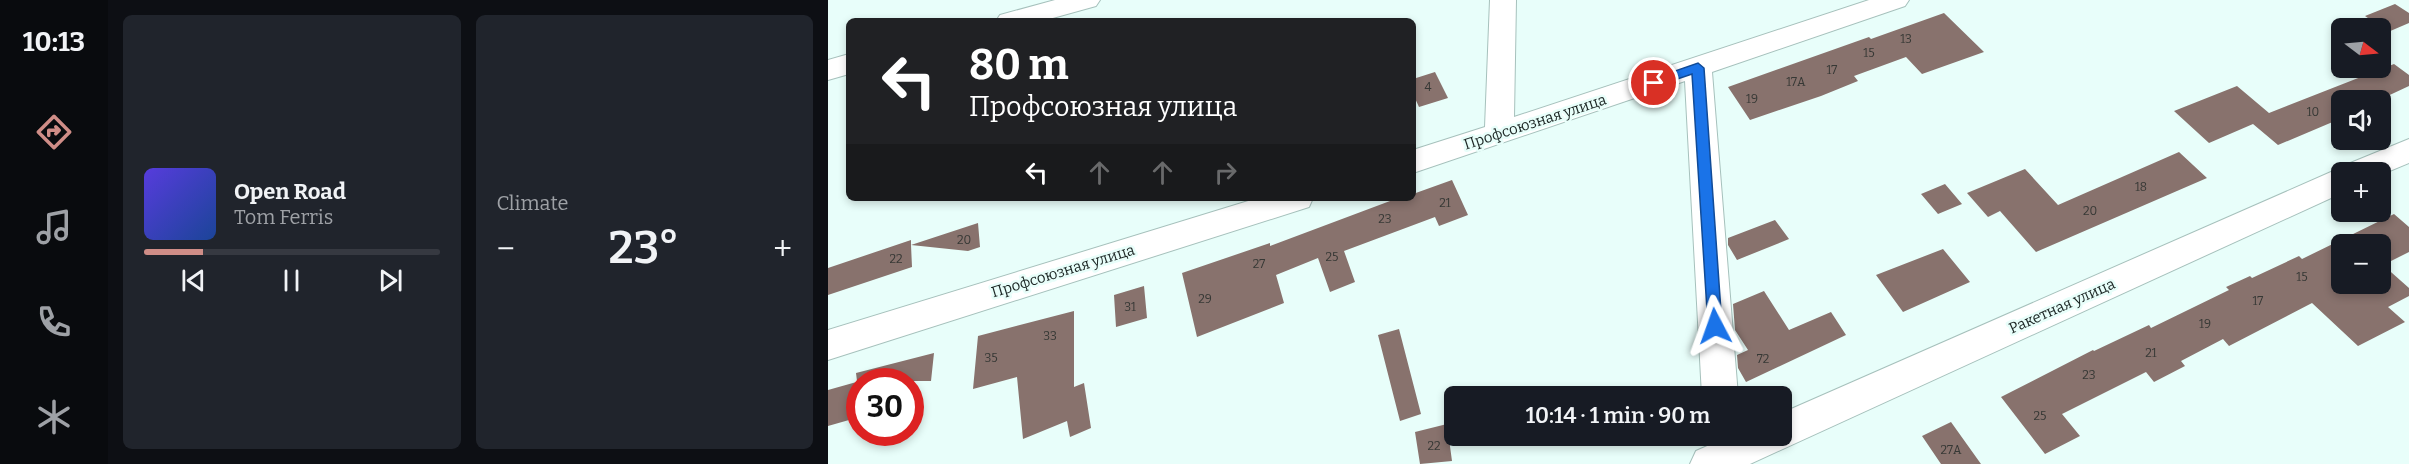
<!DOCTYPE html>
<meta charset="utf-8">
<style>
body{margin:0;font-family:Bitter,serif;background:#20242c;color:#f1f3f6;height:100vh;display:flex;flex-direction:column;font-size:22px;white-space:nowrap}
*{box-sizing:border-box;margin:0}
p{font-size:20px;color:#9ea1a6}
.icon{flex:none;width:33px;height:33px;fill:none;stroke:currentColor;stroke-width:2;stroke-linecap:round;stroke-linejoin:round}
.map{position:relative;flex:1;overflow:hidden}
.details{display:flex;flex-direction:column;gap:15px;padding:15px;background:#0d0f14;width:720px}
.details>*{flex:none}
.hud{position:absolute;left:18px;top:18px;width:570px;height:183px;border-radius:9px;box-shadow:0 3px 9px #0003;background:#202124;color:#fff;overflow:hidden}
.needle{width:39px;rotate:106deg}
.fabs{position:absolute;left:1503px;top:18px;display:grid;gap:12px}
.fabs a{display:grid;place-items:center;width:60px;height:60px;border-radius:9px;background:#171b24;box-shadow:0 3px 9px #0003;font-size:30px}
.speed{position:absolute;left:18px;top:368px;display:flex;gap:12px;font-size:30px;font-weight:700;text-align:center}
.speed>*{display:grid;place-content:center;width:78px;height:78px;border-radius:50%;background:#171b24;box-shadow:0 3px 9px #0003;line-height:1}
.speed .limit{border:9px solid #d22;background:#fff;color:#111}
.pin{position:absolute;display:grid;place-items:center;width:51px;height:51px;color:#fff;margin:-26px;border:3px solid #fff;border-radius:50%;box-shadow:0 2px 6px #0007}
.me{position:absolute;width:66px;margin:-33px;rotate:356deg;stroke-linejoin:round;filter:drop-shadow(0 0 4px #0008)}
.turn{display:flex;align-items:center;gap:21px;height:126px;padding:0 24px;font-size:27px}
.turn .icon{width:78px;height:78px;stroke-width:2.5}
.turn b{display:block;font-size:42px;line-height:51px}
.lanes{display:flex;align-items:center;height:57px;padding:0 24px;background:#0003;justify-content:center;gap:30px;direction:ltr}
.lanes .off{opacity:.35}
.big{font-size:45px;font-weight:600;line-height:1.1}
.details .tile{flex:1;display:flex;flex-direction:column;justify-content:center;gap:9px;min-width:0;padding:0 21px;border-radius:9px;background:#20242c}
.song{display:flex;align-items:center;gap:18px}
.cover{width:72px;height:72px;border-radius:9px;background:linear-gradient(135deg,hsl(250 70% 55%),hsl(220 70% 35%))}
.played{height:6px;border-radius:3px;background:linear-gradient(90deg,#cf8d87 20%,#363941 20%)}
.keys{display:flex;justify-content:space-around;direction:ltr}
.heat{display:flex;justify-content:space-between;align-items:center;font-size:33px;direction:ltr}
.details .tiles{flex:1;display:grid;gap:15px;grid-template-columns:repeat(2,1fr)}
.trip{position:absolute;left:616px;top:386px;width:348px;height:60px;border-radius:9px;background:#171b24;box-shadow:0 3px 9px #0003;font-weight:600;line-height:60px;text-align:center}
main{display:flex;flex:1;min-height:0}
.tabs{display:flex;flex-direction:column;width:108px;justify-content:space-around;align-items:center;background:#090b0e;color:#9ea1a6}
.tabs .icon{width:42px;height:42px}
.tabs .active{color:#cf8d87}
.tabs b{font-size:27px;color:#f1f3f6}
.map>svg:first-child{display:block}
</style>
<main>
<nav class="tabs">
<b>10:13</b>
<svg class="icon active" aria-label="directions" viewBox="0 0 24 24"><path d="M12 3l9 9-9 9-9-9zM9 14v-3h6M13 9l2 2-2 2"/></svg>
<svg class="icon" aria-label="music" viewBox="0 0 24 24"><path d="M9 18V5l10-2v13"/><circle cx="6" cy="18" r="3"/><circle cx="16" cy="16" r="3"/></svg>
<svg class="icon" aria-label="phone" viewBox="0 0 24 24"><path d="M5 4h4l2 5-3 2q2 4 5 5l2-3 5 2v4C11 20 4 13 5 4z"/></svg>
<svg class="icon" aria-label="climate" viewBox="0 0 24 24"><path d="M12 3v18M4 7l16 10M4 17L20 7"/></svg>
</nav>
<section class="details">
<div class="tiles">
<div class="tile">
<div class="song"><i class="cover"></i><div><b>Open Road</b><p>Tom Ferris</p></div></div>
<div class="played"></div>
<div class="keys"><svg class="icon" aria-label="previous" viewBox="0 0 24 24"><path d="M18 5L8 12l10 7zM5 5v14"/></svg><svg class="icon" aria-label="pause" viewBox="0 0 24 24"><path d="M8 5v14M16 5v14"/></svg><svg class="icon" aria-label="next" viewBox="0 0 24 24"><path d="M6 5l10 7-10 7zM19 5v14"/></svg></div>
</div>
<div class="tile"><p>Climate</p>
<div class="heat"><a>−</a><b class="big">23°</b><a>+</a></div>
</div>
</div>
</section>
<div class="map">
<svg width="1581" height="464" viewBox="0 0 1581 464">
<rect width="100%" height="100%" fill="#e8fefa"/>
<path fill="#88726d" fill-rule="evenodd" d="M 1567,4 L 1581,13 L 1581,23 L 1560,32 L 1537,16 Z
M 1116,13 L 1156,52 L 1094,74 L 1078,57 L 1026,76 L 1030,81 L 993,96 L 922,120 L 900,87 L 1041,37 L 1043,39 Z
M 1566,64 L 1581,75 L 1581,86 L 1551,100 L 1514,100 L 1514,118 L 1450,145 L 1425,124 L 1381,143 L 1346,111 L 1409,86 L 1441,113 Z
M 607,72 L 620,98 L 591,107 L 585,94 L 585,79 Z
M 1351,152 L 1379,178 L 1208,252 L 1172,211 L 1160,217 L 1139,193 L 1197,169 L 1230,205 Z
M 624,180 L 640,215 L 611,226 L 607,217 L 516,251 L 527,282 L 502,292 L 490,258 L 448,275 L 456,303 L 369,337 L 354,273 L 442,243 L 442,246 L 562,201 L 585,198 L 585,194 Z
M 1117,184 L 1134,204 L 1110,214 L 1093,194 Z
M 1566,214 L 1581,227 L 1581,252 L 1555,265 L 1581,288 L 1581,296 L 1560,307 L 1577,322 L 1530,346 L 1484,303 L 1401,346 L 1395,339 L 1353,361 L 1357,366 L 1326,382 L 1318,372 L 1234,414 L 1252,436 L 1217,454 L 1173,397 L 1265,350 L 1266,351 L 1321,325 L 1323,328 L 1401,290 L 1398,287 L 1422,276 L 1424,278 L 1471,256 L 1474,259 ZM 1514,244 L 1552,244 L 1552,284 L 1514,284 Z
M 947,220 L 961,239 L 909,260 L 900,245 L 900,238 Z
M 150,223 L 152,247 L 140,251 L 83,245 L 84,267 L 0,295 L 0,268 L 83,240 L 83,245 Z
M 1115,249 L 1142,282 L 1075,312 L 1048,275 Z
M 316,286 L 319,318 L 288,327 L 286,295 Z
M 936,291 L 961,330 L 1003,312 L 1018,335 L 918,382 L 910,368 L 909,355 L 920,350 L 907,330 L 905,304 Z
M 246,311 L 246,387 L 256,383 L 263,428 L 242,437 L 239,421 L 195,439 L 189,377 L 145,389 L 150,336 Z
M 571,329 L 593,414 L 572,421 L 550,335 Z
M 106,353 L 103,381 L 29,381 L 28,373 Z
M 32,381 L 28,418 L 0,426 L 0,390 Z
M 1123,422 L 1153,464 L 1113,464 L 1094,436 Z
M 619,424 L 624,461 L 592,464 L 587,432 Z"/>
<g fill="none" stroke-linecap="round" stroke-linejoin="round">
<defs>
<path id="minor" d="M 227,0 L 272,0 L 268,6 L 214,21 L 168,21 L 172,15 Z
M 662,0 L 688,0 L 686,117 L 1041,0 L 1081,0 L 1077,6 L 884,72 L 910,396 L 874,396 L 857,81 L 585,173 L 585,150 L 657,127 Z
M 21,54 L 21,74 L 0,80 L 0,60 Z
M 1581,139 L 1581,163 L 1552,175 L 1552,172 L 1514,172 L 1514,193 L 922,464 L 862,464 L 868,451 L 904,435 L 954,435 L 954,413 L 1503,172 L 1517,169 L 1520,164 Z
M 430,198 L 485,198 L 481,207 L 0,360 L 0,330 Z"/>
</defs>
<use href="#minor" stroke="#a6c1bc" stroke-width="2"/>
<use href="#minor" fill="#fff" fill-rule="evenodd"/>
</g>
<path fill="#1a73e8" stroke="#114b97" stroke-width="1.5" d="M 870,63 L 876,68 L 894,326 L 887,332 L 880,326 L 864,74 L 826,87 L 820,83 L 821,80 Z"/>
<g text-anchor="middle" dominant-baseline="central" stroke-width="5" stroke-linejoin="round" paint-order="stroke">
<g font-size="12" fill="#363835">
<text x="1078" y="39">13</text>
<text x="1041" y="53">15</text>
<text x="1004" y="70">17</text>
<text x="968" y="82">17А</text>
<text x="600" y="87">4</text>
<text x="924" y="99">19</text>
<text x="1485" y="112">10</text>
<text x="1313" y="187">18</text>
<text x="617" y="203">21</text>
<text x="1262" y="211">20</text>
<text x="557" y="219">23</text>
<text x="136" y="240">20</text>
<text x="504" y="257">25</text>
<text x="68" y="259">22</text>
<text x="431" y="264">27</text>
<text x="1474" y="277">15</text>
<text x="377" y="299">29</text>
<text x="1430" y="301">17</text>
<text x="302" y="307">31</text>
<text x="1377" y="324">19</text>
<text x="222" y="336">33</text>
<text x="1323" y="353">21</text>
<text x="163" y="358">35</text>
<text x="935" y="359">72</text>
<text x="1261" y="375">23</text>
<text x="1212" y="416">25</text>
<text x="606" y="446">22</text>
<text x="1123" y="450">27А</text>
</g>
<g font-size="15" fill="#1a2422" stroke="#e8fefa">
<text transform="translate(707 122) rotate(-18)">Профсоюзная улица</text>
<text transform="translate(235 271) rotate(-17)">Профсоюзная улица</text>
<text transform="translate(1234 306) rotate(-24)">Ракетная улица</text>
</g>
</g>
</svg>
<div class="fabs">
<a><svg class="needle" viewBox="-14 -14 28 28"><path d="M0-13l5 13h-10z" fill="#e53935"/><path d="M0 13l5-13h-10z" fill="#9ea1a6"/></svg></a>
<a><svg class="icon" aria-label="sound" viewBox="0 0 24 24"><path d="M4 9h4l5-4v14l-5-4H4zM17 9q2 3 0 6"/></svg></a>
<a>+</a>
<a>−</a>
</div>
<div class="speed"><div class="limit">30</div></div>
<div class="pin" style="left:826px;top:83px;background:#d93025"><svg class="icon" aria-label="arrive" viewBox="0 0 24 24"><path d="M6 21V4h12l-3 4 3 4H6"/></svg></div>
<svg class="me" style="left:887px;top:326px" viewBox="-20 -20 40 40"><path d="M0-17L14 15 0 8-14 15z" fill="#1a73e8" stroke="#fff" stroke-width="4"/></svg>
<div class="trip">10:14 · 1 min · 90 m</div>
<div class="hud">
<div class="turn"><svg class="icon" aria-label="left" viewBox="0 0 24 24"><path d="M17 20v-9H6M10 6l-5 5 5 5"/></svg><div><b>80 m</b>Профсоюзная улица</div></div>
<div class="lanes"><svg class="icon" aria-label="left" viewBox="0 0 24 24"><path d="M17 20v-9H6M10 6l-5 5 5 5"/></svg><svg class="icon off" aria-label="ahead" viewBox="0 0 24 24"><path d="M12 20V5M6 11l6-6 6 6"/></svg><svg class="icon off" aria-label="ahead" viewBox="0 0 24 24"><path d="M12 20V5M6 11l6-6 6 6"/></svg><svg class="icon off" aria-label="right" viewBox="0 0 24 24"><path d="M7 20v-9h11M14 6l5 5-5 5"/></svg></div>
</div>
</div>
</main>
